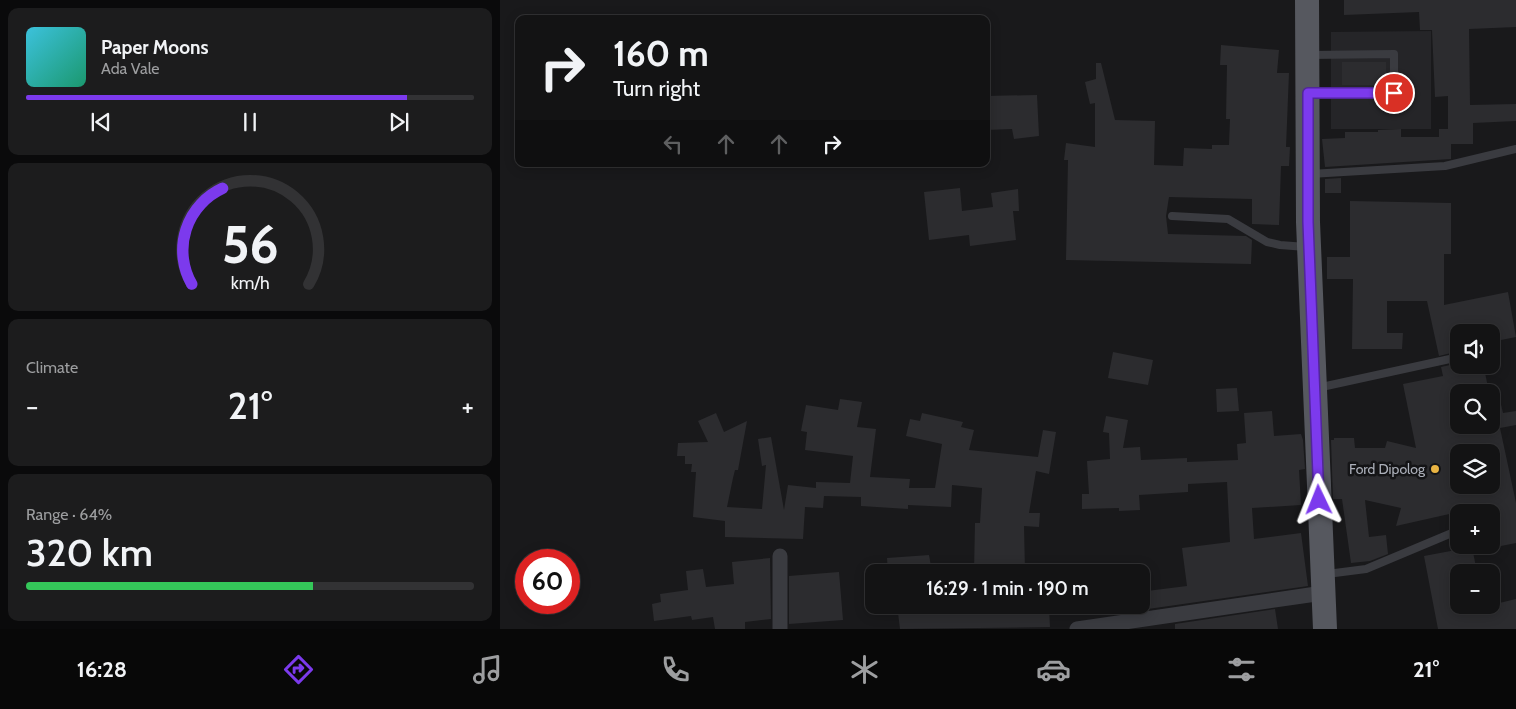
<!DOCTYPE html>
<meta charset="utf-8">
<style>
body{margin:0;font-family:Cabin,sans-serif;background:#1c1c1d;color:#f1f3f6;height:100vh;display:flex;flex-direction:column;font-size:19px;white-space:nowrap}
*{box-sizing:border-box;margin:0}
p{font-size:16px;color:#9d9ea0}
.icon{flex:none;width:28px;height:28px;fill:none;stroke:currentColor;stroke-width:2;stroke-linecap:round;stroke-linejoin:round}
.map{position:relative;flex:1;overflow:hidden}
.sheet{display:flex;flex-direction:column;gap:8px;padding:8px;background:#0a0a0b;width:500px}
.sheet>*{flex:none}
.hud{position:absolute;left:15px;top:15px;width:475px;height:152px;border-radius:10px;box-shadow:0 2px 12px #0003,0 0 0 1px #323234;background:#131314;color:#f1f3f6;overflow:hidden}
.fabs{position:absolute;left:950px;top:324px;display:grid;gap:10px}
.fabs a{display:grid;place-items:center;width:50px;height:50px;border-radius:10px;background:#131314;box-shadow:0 2px 12px #0003,0 0 0 1px #323234;font-size:25px}
.speed{position:absolute;left:15px;top:549px;display:flex;gap:10px;font-size:25px;font-weight:700;text-align:center}
.speed>*{display:grid;place-content:center;width:65px;height:65px;border-radius:50%;background:#131314;box-shadow:0 2px 12px #0003,0 0 0 1px #323234;line-height:1}
.speed .limit{border:8px solid #d22;background:#fff;color:#111}
.pin{position:absolute;display:grid;place-items:center;width:42px;height:42px;color:#fff;margin:-21px;border:2px solid #fff;border-radius:50%;box-shadow:0 1px 5px #0007}
.me{position:absolute;width:55px;margin:-28px;rotate:358deg;stroke-linejoin:round;filter:drop-shadow(0 0 4px #0008)}
.turn{display:flex;align-items:center;gap:18px;height:105px;padding:0 15px;font-size:22px}
.turn .icon{width:65px;height:65px;stroke-width:2.5}
.turn b{display:block;font-size:35px;line-height:42px}
.lanes{display:flex;align-items:center;height:48px;padding:0 15px;background:#0003;justify-content:center;gap:25px;direction:ltr}
.lanes .off{opacity:.35}
.big{font-size:38px;font-weight:600;line-height:1.1}
.sheet .card{flex:1;display:flex;flex-direction:column;justify-content:center;gap:8px;min-width:0;padding:0 18px;border-radius:10px;background:#1c1c1d}
.sheet .dial{align-items:center;gap:0}
.dial svg{height:130px;overflow:visible;fill:none;stroke:#323234;stroke-width:7;stroke-linecap:round;text-anchor:middle}
.dial text{fill:#f1f3f6;stroke:none}
.song{display:flex;align-items:center;gap:15px}
.cover{width:60px;height:60px;border-radius:8px;background:linear-gradient(135deg,hsl(190 70% 55%),hsl(160 70% 35%))}
.played{height:5px;border-radius:2px;background:linear-gradient(90deg,#7c3aed 85%,#323234 85%)}
.keys{display:flex;justify-content:space-around;direction:ltr}
.heat{display:flex;justify-content:space-between;align-items:center;font-size:28px;direction:ltr}
.charge{height:8px;border-radius:4px;background:linear-gradient(90deg,#34c759 64%,#323234 0)}
.trip{position:absolute;left:365px;top:564px;width:285px;height:50px;border-radius:10px;background:#131314;box-shadow:0 2px 12px #0003,0 0 0 1px #323234;font-weight:600;line-height:50px;text-align:center}
.tabs{display:flex;height:80px;justify-content:space-around;align-items:center;background:#080808;color:#9d9ea0}
.tabs .icon{width:35px;height:35px}
.tabs .current{color:#7c3aed}
.tabs b{font-size:22px;color:#f1f3f6}
main{display:flex;flex:1;min-height:0}
.map>svg:first-child{display:block}
</style>
<main>
<section class="sheet">
<div class="card">
<div class="song"><i class="cover"></i><div><b>Paper Moons</b><p>Ada Vale</p></div></div>
<div class="played"></div>
<div class="keys"><svg class="icon" aria-label="previous" viewBox="0 0 24 24"><path d="M18 5L8 12l10 7zM5 5v14"/></svg><svg class="icon" aria-label="pause" viewBox="0 0 24 24"><path d="M8 5v14M16 5v14"/></svg><svg class="icon" aria-label="next" viewBox="0 0 24 24"><path d="M6 5l10 7-10 7zM19 5v14"/></svg></div>
</div>
<div class="card dial"><svg viewBox="0 0 100 80">
<path d="M14 69A42 42 0 1 1 86 69"/>
<path d="M14 69A42 42 0 0 1 33 10" stroke="#7c3aed"/>
<text x="50" y="56" font-size="32" font-weight="700">56</text>
<text x="50" y="72" font-size="11">km/h</text>
</svg></div>
<div class="card"><p>Climate</p>
<div class="heat"><a>−</a><b class="big">21°</b><a>+</a></div>
</div>
<div class="card"><p>Range · 64%</p><b class="big">320 km</b><div class="charge"></div></div>
</section>
<div class="map">
<svg width="1016" height="629" viewBox="0 0 1016 629">
<rect width="100%" height="100%" fill="#19191b"/>
<path fill="#252528" d="M 931,31 L 931,129 L 831,129 L 831,32 Z"/>
<path fill="#2c2c2f" fill-rule="evenodd" d="M 844,0 L 1016,0 L 1016,27 L 969,29 L 970,105 L 1016,104 L 1016,121 L 973,123 L 973,144 L 951,144 L 951,159 L 825,167 L 822,139 L 845,138 L 845,132 L 878,132 L 878,130 L 901,129 L 901,137 L 939,137 L 939,129 L 948,129 L 948,96 L 935,97 L 932,30 L 920,30 L 919,12 L 844,15 Z
M 721,45 L 779,50 L 777,73 L 789,73 L 786,147 L 790,147 L 789,166 L 781,166 L 779,225 L 752,224 L 752,199 L 669,197 L 666,216 L 668,234 L 746,236 L 752,240 L 751,264 L 566,260 L 568,160 L 564,160 L 566,143 L 595,147 L 595,103 L 590,104 L 585,82 L 596,79 L 596,63 L 601,63 L 615,120 L 655,121 L 654,165 L 683,166 L 684,148 L 712,149 L 712,145 L 729,145 L 730,119 L 726,119 L 727,65 L 720,65 Z
M 842,62 L 886,62 L 886,85 L 842,85 Z
M 537,95 L 539,136 L 514,139 L 512,129 L 486,130 L 486,96 Z
M 841,178 L 841,193 L 825,193 L 825,179 Z
M 460,188 L 462,211 L 493,207 L 491,193 L 518,189 L 519,211 L 513,211 L 516,240 L 470,246 L 469,235 L 429,240 L 424,192 Z
M 850,201 L 951,203 L 951,254 L 944,254 L 944,305 L 1008,292 L 1016,337 L 991,342 L 991,332 L 959,332 L 959,351 L 939,356 L 927,301 L 887,301 L 887,333 L 903,333 L 902,349 L 852,349 L 853,279 L 827,279 L 827,257 L 850,257 Z
M 613,352 L 653,360 L 648,385 L 608,378 Z
M 959,363 L 959,373 L 984,368 L 989,392 L 959,392 L 959,425 L 991,425 L 991,388 L 997,387 L 1003,413 L 1016,411 L 1016,425 L 1000,428 L 1016,503 L 1016,543 L 991,548 L 991,512 L 977,512 L 976,508 L 896,526 L 901,508 L 865,500 L 869,537 L 886,535 L 888,554 L 870,561 L 851,563 L 842,499 L 833,499 L 831,440 L 834,440 L 834,438 L 854,438 L 855,448 L 885,448 L 887,441 L 916,448 L 903,384 L 943,376 L 941,367 ZM 959,452 L 991,452 L 991,485 L 959,485 Z
M 737,388 L 739,411 L 717,412 L 716,389 Z
M 340,399 L 362,402 L 357,427 L 376,429 L 370,477 L 410,479 L 409,488 L 435,488 L 442,444 L 406,436 L 410,419 L 420,421 L 422,413 L 463,422 L 461,427 L 474,430 L 469,450 L 538,457 L 543,430 L 556,432 L 549,474 L 536,471 L 529,513 L 540,513 L 539,527 L 524,526 L 525,572 L 474,572 L 475,523 L 480,523 L 482,488 L 452,485 L 451,507 L 408,505 L 408,509 L 361,506 L 361,497 L 324,496 L 323,508 L 305,507 L 303,539 L 225,537 L 225,521 L 193,517 L 196,472 L 191,472 L 192,464 L 185,464 L 185,456 L 177,456 L 178,443 L 208,442 L 198,421 L 216,413 L 224,432 L 247,421 L 238,470 L 235,470 L 233,478 L 227,507 L 262,509 L 266,465 L 262,466 L 258,439 L 271,437 L 284,510 L 288,485 L 316,488 L 316,482 L 350,483 L 353,456 L 305,450 L 307,432 L 301,431 L 306,405 L 338,410 Z
M 772,411 L 774,436 L 801,434 L 803,440 L 805,469 L 799,470 L 801,505 L 752,508 L 754,539 L 801,533 L 808,586 L 648,609 L 647,591 L 687,586 L 682,548 L 730,542 L 727,482 L 688,484 L 688,492 L 639,495 L 640,510 L 619,511 L 619,508 L 582,509 L 582,494 L 589,494 L 587,461 L 610,459 L 609,433 L 603,432 L 606,416 L 628,420 L 623,448 L 640,447 L 641,460 L 687,458 L 687,462 L 738,460 L 737,444 L 746,443 L 744,413 Z
M 972,547 L 977,572 L 959,572 L 959,605 L 991,605 L 1016,599 L 1016,629 L 938,629 L 924,556 Z
M 429,555 L 432,572 L 388,572 L 387,558 Z
M 270,558 L 271,619 L 245,622 L 245,629 L 215,629 L 213,617 L 192,620 L 191,616 L 154,621 L 152,604 L 161,602 L 160,594 L 188,590 L 186,571 L 203,569 L 206,587 L 234,584 L 232,562 Z
M 339,572 L 343,620 L 289,624 L 289,576 Z
M 397,605 L 525,605 L 525,609 L 549,608 L 550,627 L 400,629 Z
M 775,609 L 778,629 L 675,629 L 675,624 Z"/>
<g fill="none" stroke-linecap="round" stroke-linejoin="round">
<path stroke="#3a3b40" stroke-width="8" d="M 809,55 L 894,54 L 894,93 L 811,93
M 810,174 L 945,166 L 1016,149
M 672,216 L 728,219 L 767,242 L 780,245 L 806,247
M 817,388 L 959,357
M 827,574 L 866,569 L 959,530"/>
<path stroke="#3a3b40" stroke-width="15" d="M 280,556 L 280,629
M 577,629 L 823,593"/>
<path stroke="#56585f" stroke-width="24" d="M 807,0 L 808,222 L 825,629"/>
</g>
<g fill="none" stroke-linecap="round" stroke-linejoin="round">
<defs>
<path id="route" d="M 819,500 L 808,222 L 808,93 L 894,93"/>
</defs>
<use href="#route" stroke="#51269a" stroke-width="12"/>
<use href="#route" stroke="#7c3aed" stroke-width="9"/>
</g>
<circle fill="#e9b443" stroke="#141416" stroke-width="2" cx="935" cy="469" r="5"/>
<g text-anchor="middle" dominant-baseline="central" stroke-width="5" stroke-linejoin="round" paint-order="stroke">
<g font-size="14" fill="#acb0ba" stroke="#141416" text-anchor="end">
<text x="925" y="469">Ford Dipolog</text>
</g>
</g>
</svg>
<div class="fabs">
<a><svg class="icon" aria-label="sound" viewBox="0 0 24 24"><path d="M4 9h4l5-4v14l-5-4H4zM17 9q2 3 0 6"/></svg></a>
<a><svg class="icon" aria-label="search" viewBox="0 0 24 24"><circle cx="10" cy="10" r="6"/><path d="M15 15l6 6"/></svg></a>
<a><svg class="icon" aria-label="layers" viewBox="0 0 24 24"><path d="M12 4l9 5-9 5-9-5zM3 14l9 5 9-5"/></svg></a>
<a>+</a>
<a>−</a>
</div>
<div class="speed"><div class="limit">60</div></div>
<div class="pin" style="left:894px;top:93px;background:#d93025"><svg class="icon" aria-label="arrive" viewBox="0 0 24 24"><path d="M6 21V4h12l-3 4 3 4H6"/></svg></div>
<svg class="me" style="left:819px;top:500px" viewBox="-20 -20 40 40"><path d="M0-17L14 15 0 8-14 15z" fill="#7c3aed" stroke="#fff" stroke-width="4"/></svg>
<div class="trip">16:29 · 1 min · 190 m</div>
<div class="hud">
<div class="turn"><svg class="icon" aria-label="right" viewBox="0 0 24 24"><path d="M7 20v-9h11M14 6l5 5-5 5"/></svg><div><b>160 m</b>Turn right</div></div>
<div class="lanes"><svg class="icon off" aria-label="left" viewBox="0 0 24 24"><path d="M17 20v-9H6M10 6l-5 5 5 5"/></svg><svg class="icon off" aria-label="ahead" viewBox="0 0 24 24"><path d="M12 20V5M6 11l6-6 6 6"/></svg><svg class="icon off" aria-label="ahead" viewBox="0 0 24 24"><path d="M12 20V5M6 11l6-6 6 6"/></svg><svg class="icon" aria-label="right" viewBox="0 0 24 24"><path d="M7 20v-9h11M14 6l5 5-5 5"/></svg></div>
</div>
</div>
</main>
<nav class="tabs">
<b>16:28</b>
<svg class="icon current" aria-label="directions" viewBox="0 0 24 24"><path d="M12 3l9 9-9 9-9-9zM9 14v-3h6M13 9l2 2-2 2"/></svg>
<svg class="icon" aria-label="music" viewBox="0 0 24 24"><path d="M9 18V5l10-2v13"/><circle cx="6" cy="18" r="3"/><circle cx="16" cy="16" r="3"/></svg>
<svg class="icon" aria-label="phone" viewBox="0 0 24 24"><path d="M5 4h4l2 5-3 2q2 4 5 5l2-3 5 2v4C11 20 4 13 5 4z"/></svg>
<svg class="icon" aria-label="climate" viewBox="0 0 24 24"><path d="M12 3v18M4 7l16 10M4 17L20 7"/></svg>
<svg class="icon" aria-label="car" viewBox="0 0 24 24"><path d="M5 17H2v-5l4-1 3-4h7l3 4 3 1v5h-3M9 17h6M6 11h13"/><circle cx="7" cy="17" r="2"/><circle cx="17" cy="17" r="2"/></svg>
<svg class="icon" aria-label="filters" viewBox="0 0 24 24"><path d="M4 7h16M4 17h16"/><circle cx="9" cy="7" r="2"/><circle cx="15" cy="17" r="2"/></svg>
<b>21°</b>
</nav>
